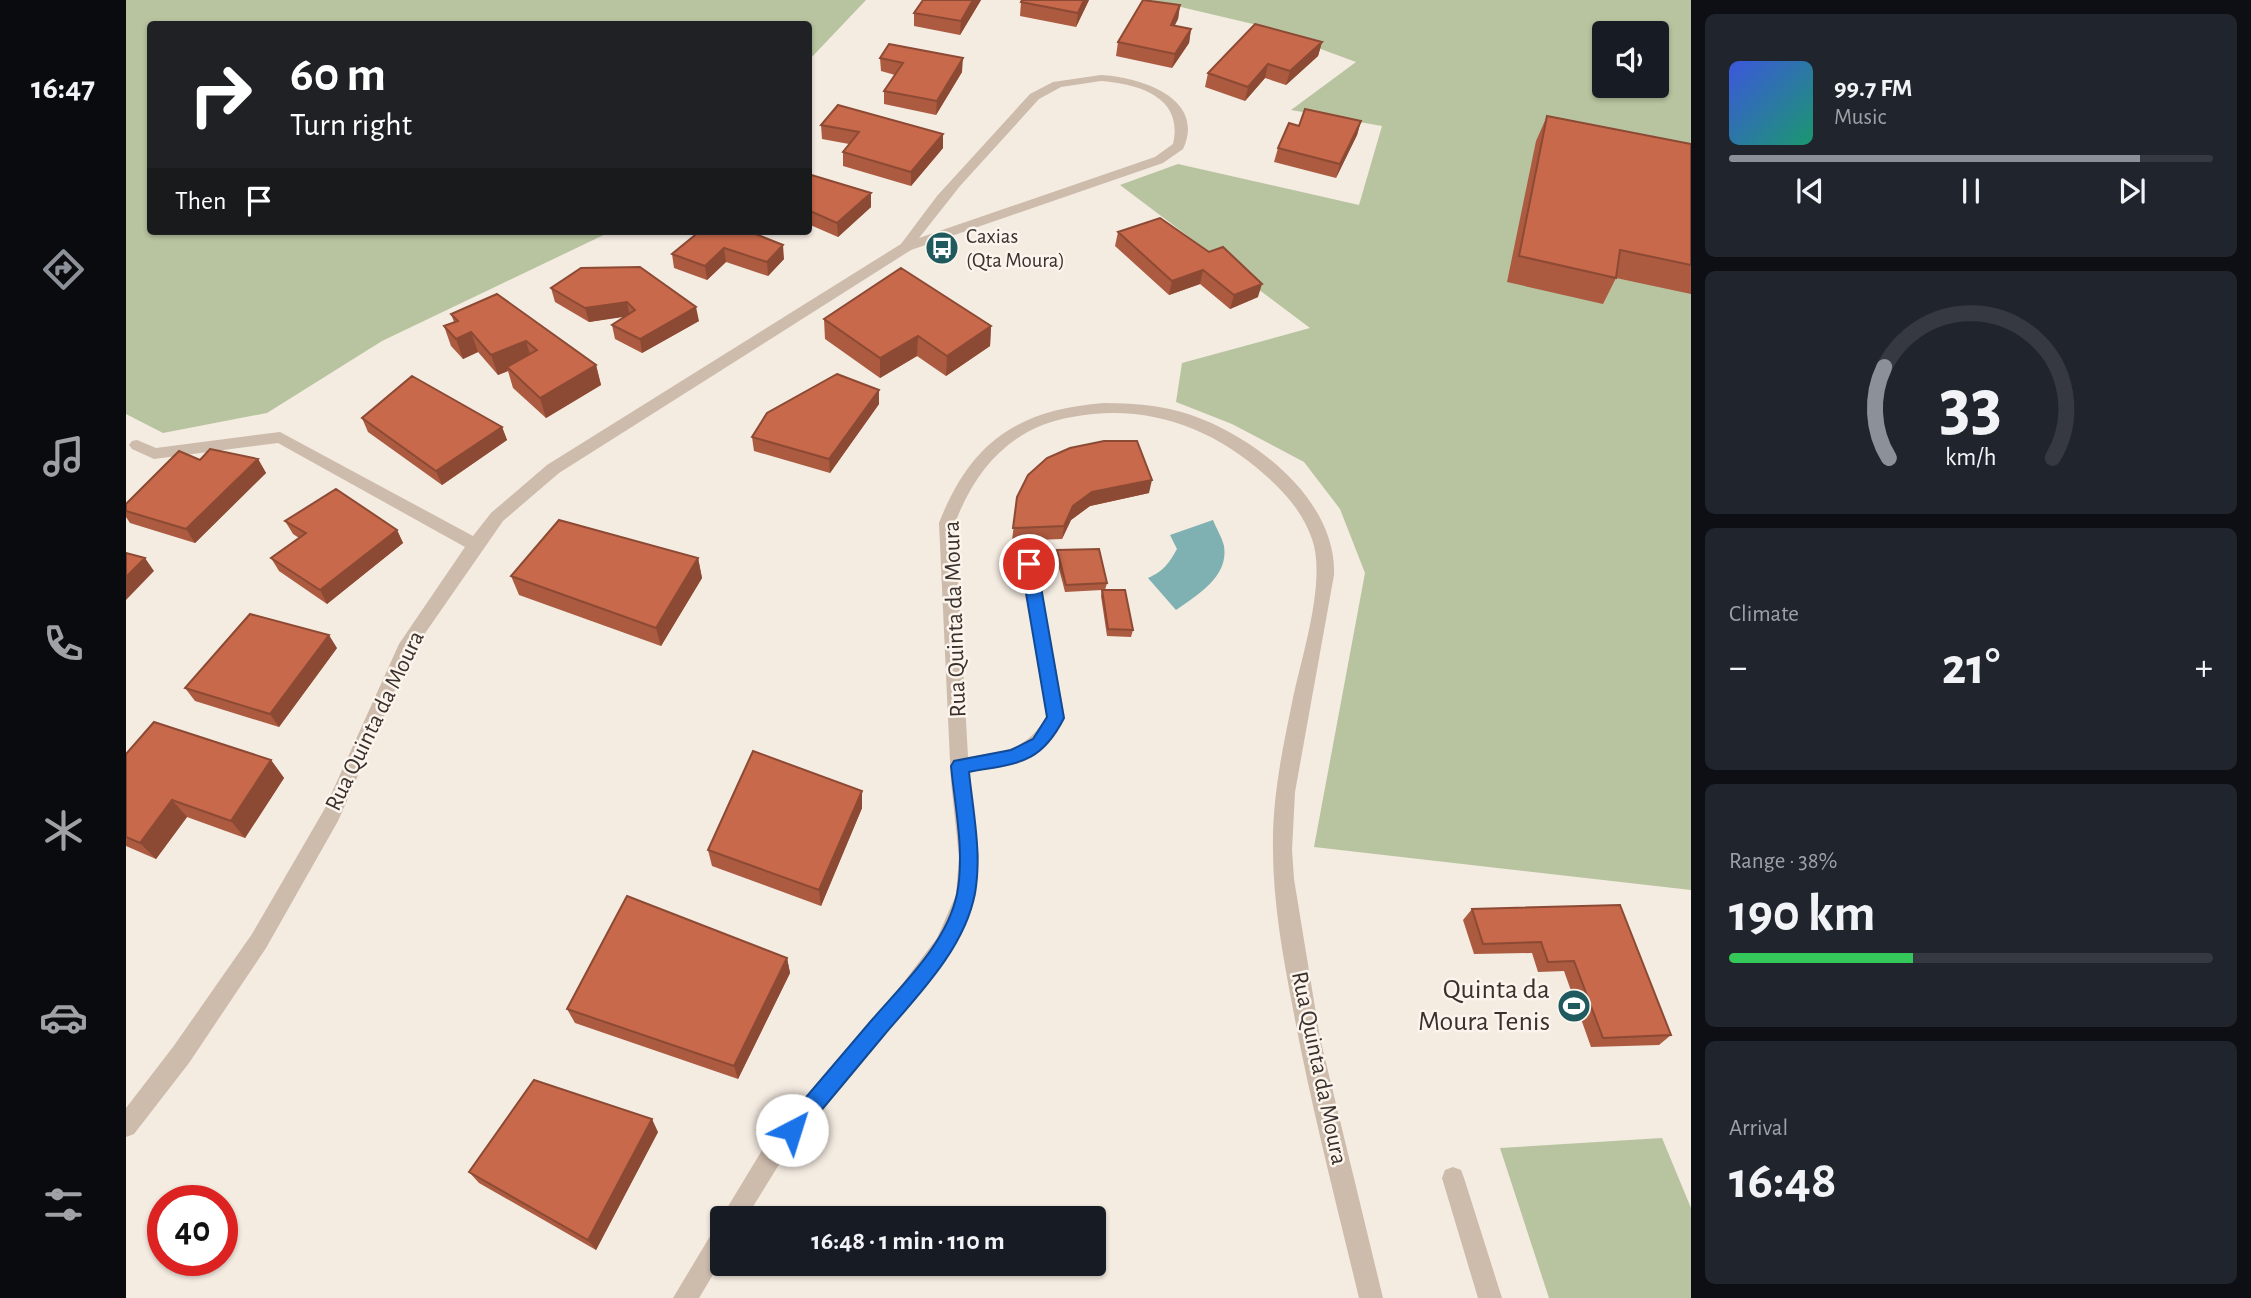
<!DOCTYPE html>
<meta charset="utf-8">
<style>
body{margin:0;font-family:"Alegreya Sans",sans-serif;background:#20242c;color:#f1f3f6;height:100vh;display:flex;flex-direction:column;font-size:26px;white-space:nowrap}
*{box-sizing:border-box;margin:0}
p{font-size:23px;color:#9ea1a6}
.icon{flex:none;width:38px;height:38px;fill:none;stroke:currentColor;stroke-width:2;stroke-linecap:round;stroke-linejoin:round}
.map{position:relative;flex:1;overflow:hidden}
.drawer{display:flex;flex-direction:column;gap:14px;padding:14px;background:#0d0f14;width:560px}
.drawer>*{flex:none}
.guide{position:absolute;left:21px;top:21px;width:665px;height:214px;border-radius:7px;box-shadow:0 2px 5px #0004;background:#202124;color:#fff;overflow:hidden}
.tools{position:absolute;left:1466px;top:21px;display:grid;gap:14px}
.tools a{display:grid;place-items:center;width:77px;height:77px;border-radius:7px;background:#171b24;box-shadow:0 2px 5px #0004;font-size:35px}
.speed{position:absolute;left:21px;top:1185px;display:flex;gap:14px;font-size:35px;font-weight:700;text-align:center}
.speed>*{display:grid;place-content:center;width:91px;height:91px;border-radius:50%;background:#171b24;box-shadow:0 2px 5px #0004;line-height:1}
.speed .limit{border:10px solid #d22;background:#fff;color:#111}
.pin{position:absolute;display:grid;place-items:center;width:60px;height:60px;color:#fff;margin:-30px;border:4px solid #fff;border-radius:50%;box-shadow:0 2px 7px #0007}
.me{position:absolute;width:77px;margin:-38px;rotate:40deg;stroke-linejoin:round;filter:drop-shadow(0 0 5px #0008)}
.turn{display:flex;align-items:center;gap:24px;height:147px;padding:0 28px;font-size:32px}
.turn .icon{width:91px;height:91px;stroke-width:2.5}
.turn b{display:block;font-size:49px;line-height:60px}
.then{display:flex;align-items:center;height:66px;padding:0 28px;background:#0003;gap:14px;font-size:26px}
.big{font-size:52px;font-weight:700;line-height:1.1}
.drawer .tile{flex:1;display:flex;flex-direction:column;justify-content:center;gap:10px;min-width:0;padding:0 24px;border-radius:10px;background:#20242c}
.drawer .dial{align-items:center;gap:0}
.dial svg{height:182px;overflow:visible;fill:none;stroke:#363941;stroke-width:7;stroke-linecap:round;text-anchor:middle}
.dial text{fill:#f1f3f6;stroke:none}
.song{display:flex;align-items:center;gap:21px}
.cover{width:84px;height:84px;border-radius:10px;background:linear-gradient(135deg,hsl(230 70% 55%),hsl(160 70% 35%))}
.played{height:7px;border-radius:4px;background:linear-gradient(90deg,#8c9099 85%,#363941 85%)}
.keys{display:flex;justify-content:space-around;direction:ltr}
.heat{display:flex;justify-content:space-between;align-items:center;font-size:38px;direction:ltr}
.charge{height:10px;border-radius:5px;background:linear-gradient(90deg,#34c759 38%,#363941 0)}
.trip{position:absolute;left:584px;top:1206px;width:396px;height:70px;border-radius:7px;background:#171b24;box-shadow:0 2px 5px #0004;font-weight:700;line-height:70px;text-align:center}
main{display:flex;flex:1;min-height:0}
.tabs{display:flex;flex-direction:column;width:126px;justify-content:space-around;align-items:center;background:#090b0e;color:#9ea1a6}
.tabs .icon{width:49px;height:49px}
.tabs .on{color:#8c9099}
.tabs b{font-size:32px;color:#f1f3f6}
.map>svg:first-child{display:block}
</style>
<main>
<nav class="tabs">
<b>16:47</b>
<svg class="icon on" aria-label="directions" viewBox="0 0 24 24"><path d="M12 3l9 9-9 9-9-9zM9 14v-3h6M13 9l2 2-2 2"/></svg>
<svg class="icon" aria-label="music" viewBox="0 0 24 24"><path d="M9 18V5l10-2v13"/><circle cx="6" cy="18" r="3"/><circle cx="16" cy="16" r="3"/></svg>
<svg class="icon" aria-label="phone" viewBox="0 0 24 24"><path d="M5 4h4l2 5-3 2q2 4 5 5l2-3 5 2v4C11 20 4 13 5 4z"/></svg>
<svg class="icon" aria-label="climate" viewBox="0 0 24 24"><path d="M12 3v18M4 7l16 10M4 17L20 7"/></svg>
<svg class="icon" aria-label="car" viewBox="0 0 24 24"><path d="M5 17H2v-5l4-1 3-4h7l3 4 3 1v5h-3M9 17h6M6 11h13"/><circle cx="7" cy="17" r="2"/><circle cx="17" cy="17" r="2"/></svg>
<svg class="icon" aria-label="filters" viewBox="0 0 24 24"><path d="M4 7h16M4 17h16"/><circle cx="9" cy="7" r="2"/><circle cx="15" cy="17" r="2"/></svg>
</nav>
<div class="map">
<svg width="1565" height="1298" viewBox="0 0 1565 1298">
<rect width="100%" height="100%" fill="#f4ebe1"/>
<path fill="#b8c4a0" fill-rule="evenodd" d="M 0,0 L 740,0 L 683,60 L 682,24 L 24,24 L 24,231 L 486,231 L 256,341 L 141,413 L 37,433 L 0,414 Z
M 1025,0 L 1565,0 L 1565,890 L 1188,847 L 1239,573 L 1214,509 L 1178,462 L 1106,424 L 1050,402 L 1056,363 L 1184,328 L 994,185 L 1052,164 L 1233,205 L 1256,126 L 1165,110 L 1230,62 L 1127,24 ZM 1479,33 L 1531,33 L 1531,86 L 1479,86 Z
M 1536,1138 L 1565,1208 L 1565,1298 L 1423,1298 L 1374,1148 Z"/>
<path fill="#7fb0b2" d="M 1087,520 C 1090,528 1096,537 1098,546 C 1103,577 1071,595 1050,610 L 1022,578 C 1038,571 1043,563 1051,549 L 1044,535 Z"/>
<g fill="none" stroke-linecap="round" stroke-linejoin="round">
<path fill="#cdbbac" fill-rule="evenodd" d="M 975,75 C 1012,77 1081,97 1057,149 L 1037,163 L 785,250 L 433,473 L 377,521 L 286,652 L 212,821 L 140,948 L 63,1063 L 8,1134 L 0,1137 L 0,1108 L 47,1047 L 126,934 L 198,810 L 273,644 L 339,547 L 152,443 L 28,459 L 6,449 L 3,445 L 6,441 L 11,440 L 30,448 L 154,432 L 347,536 L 365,513 L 421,465 L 775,244 L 811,196 L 904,94 L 927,82 ZM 975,81 C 1013,84 1058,97 1047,144 L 1029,157 L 793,238 L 834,186 L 913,99 L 935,87 Z
M 978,403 C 1012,403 1046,406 1078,420 C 1137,444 1211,504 1208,575 L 1169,792 L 1166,850 L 1168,879 L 1194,1038 L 1257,1298 L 1233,1298 C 1210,1202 1185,1106 1167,1009 C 1157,957 1147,902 1147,849 C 1146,800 1156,751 1166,703 C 1175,658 1201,581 1186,539 C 1177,513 1159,492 1139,475 C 1085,426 1018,403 946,417 C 886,427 850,468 829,523 L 842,757 C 882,750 897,752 921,717 L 895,564 L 903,558 L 911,564 L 939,718 C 916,765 890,765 843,772 L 853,857 L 850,895 L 825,952 L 791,997 L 657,1158 L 620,1218 L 597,1218 L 597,1221 L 595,1218 L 641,1142 L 777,983 L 811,938 L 830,895 L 833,857 L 825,782 L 813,523 C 845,441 892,410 978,403 Z
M 1327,1167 L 1335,1170 L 1338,1178 L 1376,1298 L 1352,1298 L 1316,1178 L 1319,1170 Z
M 597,1224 L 597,1258 L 573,1298 L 547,1298 L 589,1228 Z"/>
</g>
<path fill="#ac5a40" d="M 855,0 L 834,35 L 788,26 L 788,13 Z
M 896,0 L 963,0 L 950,27 L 894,16 L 895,2 Z
M 1054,5 L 1052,19 L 1048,26 L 1065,29 L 1063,43 L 1046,68 L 990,56 L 992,42 Z
M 1196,42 L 1192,56 L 1160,85 L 1139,78 L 1119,101 L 1079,87 L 1082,73 Z
M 754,58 L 836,72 L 810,115 L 758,104 L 758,91 L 769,75 L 755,71 Z
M 1421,116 L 1565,144 L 1565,294 L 1490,278 L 1477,304 L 1381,282 L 1410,141 Z
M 1235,121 L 1231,135 L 1210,178 L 1148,162 L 1152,148 L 1173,126 Z
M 695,125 L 817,148 L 785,186 L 717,166 L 717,152 L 723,144 L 696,139 Z
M 682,174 L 745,193 L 745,207 L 712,237 L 682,224 Z
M 1034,218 L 1132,297 L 1104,309 L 1074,284 L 1043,295 L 989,246 L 992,232 Z
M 574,231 L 658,259 L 642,276 L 600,262 L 581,280 L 548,268 L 546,254 Z
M 455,268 L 573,321 L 516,353 L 489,339 L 486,325 L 499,316 L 463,322 L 429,302 L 425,288 Z
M 325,314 L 470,365 L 475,385 L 420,418 L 387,388 L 382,371 L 372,375 L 352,352 L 337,359 L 325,346 L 318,326 L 328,322 Z
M 698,319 L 865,326 L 864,346 L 820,376 L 791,356 L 754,378 L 699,339 Z
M 753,390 L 753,404 L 704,473 L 628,451 L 626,437 Z
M 236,418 L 376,427 L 381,440 L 316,485 L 242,432 Z
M 132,459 L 140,473 L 69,543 L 4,523 L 0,517 L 0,504 L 74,460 Z
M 1023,493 L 964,506 L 945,520 L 936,539 L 886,541 L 891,497 Z
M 159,521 L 271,530 L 277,543 L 201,604 L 153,571 L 145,558 L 173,538 L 167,534 Z
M 931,550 L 981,583 L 979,590 L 1007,630 L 1005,637 L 981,636 L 975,596 L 976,590 L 939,592 L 930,557 Z
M 572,558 L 576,578 L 535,646 L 393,595 L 385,576 Z
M 211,648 L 153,727 L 69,701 L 59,688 Z
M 0,754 L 145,760 L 158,778 L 119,838 L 61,817 L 30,859 L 0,846 Z
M 736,791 L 736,808 L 695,906 L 586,866 L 582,850 Z
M 1494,905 L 1545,1035 L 1533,1045 L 1465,1047 L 1438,971 L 1412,972 L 1406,953 L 1348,954 L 1337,920 L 1346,909 Z
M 661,958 L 664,973 L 612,1079 L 449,1023 L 441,1009 Z
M 532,1132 L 470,1250 L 353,1183 L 343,1172 Z"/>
<path fill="#8c4a34" d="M 847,0 L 855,0 L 834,35 L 835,21 Z
M 958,0 L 963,0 L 950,27 L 952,13 Z
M 1054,5 L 1052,19 L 1042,39 L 1045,25 Z
M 1065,29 L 1063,43 L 1046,68 L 1049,54 Z
M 1196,42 L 1192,56 L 1160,85 L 1164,71 Z
M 837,58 L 836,72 L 810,115 L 811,101 Z
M 1142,64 L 1139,78 L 1119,101 L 1122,87 Z
M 1235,121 L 1231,135 L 1210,178 L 1214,164 Z
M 817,134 L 817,148 L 785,186 L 785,172 Z
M 745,193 L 745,207 L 712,237 L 711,223 Z
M 657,245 L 658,259 L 642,276 L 641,262 Z
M 598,248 L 600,262 L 581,280 L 579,266 Z
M 1077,270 L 1074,284 L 1043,295 L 1046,281 Z
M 1136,284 L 1132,297 L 1104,309 L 1108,295 Z
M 501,302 L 504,316 L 463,322 L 459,308 Z
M 570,307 L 573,321 L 516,353 L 514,339 Z
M 865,326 L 864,346 L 820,376 L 821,356 Z
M 345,332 L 352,352 L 337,359 L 330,339 Z
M 792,336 L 791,356 L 754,378 L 754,358 Z
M 400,341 L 406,361 L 381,367 L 382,371 L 372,375 L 365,355 Z
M 470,365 L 475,385 L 420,418 L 414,398 Z
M 753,390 L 753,404 L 704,473 L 703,459 Z
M 376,427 L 381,440 L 316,485 L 310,471 Z
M 132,459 L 140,473 L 69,543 L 60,529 Z
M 1026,480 L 1023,493 L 964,506 L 945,520 L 936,539 L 938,526 L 947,506 L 966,492 Z
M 271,530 L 277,543 L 201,604 L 194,590 Z
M 19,558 L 28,571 L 0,600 L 0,577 Z
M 572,558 L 576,578 L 535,646 L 530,628 Z
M 203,635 L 211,648 L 153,727 L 144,714 Z
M 145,760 L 158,778 L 119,838 L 105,821 Z
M 736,791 L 736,808 L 695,906 L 693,890 Z
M 46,800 L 61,817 L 30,859 L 14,843 Z
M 661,958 L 664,973 L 612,1079 L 608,1066 Z
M 526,1119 L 532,1132 L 470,1250 L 462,1240 Z"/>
<path fill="#c8694b" stroke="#8c4a34" stroke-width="2" d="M 797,0 L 847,0 L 835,21 L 788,13 Z
M 896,0 L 958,0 L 952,13 L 895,2 Z
M 1017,0 L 1054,5 L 1045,25 L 1065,29 L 1049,54 L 992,42 Z
M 1129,24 L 1196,42 L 1164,71 L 1142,64 L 1122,87 L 1082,73 Z
M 763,44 L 837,58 L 811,101 L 758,91 L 777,63 L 754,58 Z
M 712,105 L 817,134 L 785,172 L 717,152 L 733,132 L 695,125 Z
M 1179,109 L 1235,121 L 1214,164 L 1152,148 L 1163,123 L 1173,126 Z
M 1421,116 L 1565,144 L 1565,265 L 1494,250 L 1490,278 L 1393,256 Z
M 682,174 L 745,193 L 711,223 L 682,210 Z
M 1034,218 L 1083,252 L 1097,247 L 1136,284 L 1108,295 L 1077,270 L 1046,281 L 992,232 Z
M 574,231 L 622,231 L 657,245 L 641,262 L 598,248 L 579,266 L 546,254 Z
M 514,267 L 570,307 L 514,339 L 486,325 L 509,310 L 501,302 L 459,308 L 425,288 L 455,268 Z
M 775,268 L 865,326 L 821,356 L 792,336 L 754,358 L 698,319 Z
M 371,294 L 470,365 L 414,398 L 381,367 L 411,350 L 400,341 L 365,355 L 345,332 L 330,339 L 318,326 L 332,321 L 325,314 Z
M 711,374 L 753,390 L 703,459 L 626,437 L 641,413 Z
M 286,376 L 376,427 L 310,471 L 236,418 Z
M 978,441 L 1011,441 L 1026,480 L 966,492 L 947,506 L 938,526 L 887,528 L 891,497 L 902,475 L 921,458 L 944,448 Z
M 84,449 L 132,459 L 60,529 L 0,511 L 0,504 L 53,451 L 74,460 Z
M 210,489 L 271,530 L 194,590 L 145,558 L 180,533 L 159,521 Z
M 433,520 L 572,558 L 530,628 L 385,576 Z
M 973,549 L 981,583 L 940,585 L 931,550 Z
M 0,553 L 19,558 L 0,577 Z
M 976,590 L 999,590 L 1007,630 L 982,629 Z
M 124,614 L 203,635 L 144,714 L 59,688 Z
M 28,722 L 145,760 L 105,821 L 46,800 L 14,843 L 0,837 L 0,754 Z
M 627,751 L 736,791 L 693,890 L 582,850 Z
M 501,896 L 661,958 L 608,1066 L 441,1009 Z
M 1494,905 L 1545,1035 L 1477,1038 L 1448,961 L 1422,962 L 1415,942 L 1357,944 L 1346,909 Z
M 408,1080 L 526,1119 L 462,1240 L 343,1172 Z"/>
<path fill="#1a73e8" stroke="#114b97" stroke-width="2" d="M 903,558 L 911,564 L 938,718 C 914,765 891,763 843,772 C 847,811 856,854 849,893 C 839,948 792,995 758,1035 C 730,1069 701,1103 673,1137 L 666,1140 L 658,1137 L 655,1130 L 658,1123 C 687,1089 716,1055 745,1021 C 776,985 821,943 831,894 C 839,853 829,807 825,766 L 828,761 L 885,750 L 907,739 L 921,717 L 895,564 Z"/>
<defs>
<symbol id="bus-disc" viewBox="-11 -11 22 22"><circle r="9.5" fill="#1f5a5e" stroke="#fbf5ee"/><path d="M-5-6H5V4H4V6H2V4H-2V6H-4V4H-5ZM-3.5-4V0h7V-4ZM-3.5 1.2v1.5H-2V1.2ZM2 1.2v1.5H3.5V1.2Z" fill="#fff"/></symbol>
<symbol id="stadium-disc" viewBox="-11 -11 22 22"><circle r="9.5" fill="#1f5a5e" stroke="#fbf5ee"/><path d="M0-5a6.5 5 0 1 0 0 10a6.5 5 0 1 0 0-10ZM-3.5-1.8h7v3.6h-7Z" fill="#fff"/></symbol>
</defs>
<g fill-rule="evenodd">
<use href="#bus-disc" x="797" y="229" width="38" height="38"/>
<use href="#stadium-disc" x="1429" y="987" width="38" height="38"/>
</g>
<g text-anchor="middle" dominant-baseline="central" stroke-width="5" stroke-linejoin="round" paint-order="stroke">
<g font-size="21" fill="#3b302b" stroke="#fbf5ee" text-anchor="start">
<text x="840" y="236">Caxias<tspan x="840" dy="24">(Qta Moura)</tspan></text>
</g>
<g font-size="24" fill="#3b302b" stroke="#fbf5ee">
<text transform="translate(829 619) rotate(-92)">Rua Quinta da Moura</text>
<text transform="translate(249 721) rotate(-64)">Rua Quinta da Moura</text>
<text transform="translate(1193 1068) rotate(78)">Rua Quinta da Moura</text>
</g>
<g font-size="28" fill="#3b302b" stroke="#fbf5ee" text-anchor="end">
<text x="1424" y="990">Quinta da<tspan x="1424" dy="32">Moura Tenis</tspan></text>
</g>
</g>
</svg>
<div class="tools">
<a><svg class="icon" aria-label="sound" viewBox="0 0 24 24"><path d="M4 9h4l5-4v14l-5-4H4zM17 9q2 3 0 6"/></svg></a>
</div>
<div class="speed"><div class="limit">40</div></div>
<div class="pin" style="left:903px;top:564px;background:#d93025"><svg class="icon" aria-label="arrive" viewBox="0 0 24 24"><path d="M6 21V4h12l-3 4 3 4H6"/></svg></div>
<svg class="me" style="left:666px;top:1130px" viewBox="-20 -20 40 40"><circle r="19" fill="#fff"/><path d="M0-13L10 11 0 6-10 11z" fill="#1a73e8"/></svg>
<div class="trip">16:48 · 1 min · 110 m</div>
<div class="guide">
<div class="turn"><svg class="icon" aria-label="right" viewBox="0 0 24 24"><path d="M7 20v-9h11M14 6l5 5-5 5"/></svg><div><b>60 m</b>Turn right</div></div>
<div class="then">Then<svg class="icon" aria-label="arrive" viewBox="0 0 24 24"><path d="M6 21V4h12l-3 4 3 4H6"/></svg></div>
</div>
</div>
<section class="drawer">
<div class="tile">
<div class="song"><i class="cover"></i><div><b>99.7 FM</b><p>Music</p></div></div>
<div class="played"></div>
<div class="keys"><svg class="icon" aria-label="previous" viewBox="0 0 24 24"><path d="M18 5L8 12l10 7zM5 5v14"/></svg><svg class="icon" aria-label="pause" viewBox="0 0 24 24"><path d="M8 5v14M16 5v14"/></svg><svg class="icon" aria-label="next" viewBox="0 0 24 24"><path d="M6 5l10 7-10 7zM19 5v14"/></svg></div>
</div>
<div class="tile dial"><svg viewBox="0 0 100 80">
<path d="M14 69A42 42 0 1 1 86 69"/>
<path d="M14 69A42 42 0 0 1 12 29" stroke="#8c9099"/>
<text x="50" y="56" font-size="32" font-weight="700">33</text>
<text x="50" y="72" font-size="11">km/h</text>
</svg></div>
<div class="tile"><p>Climate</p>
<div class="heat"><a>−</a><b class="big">21°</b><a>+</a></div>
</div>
<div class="tile"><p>Range · 38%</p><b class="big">190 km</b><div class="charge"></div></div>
<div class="tile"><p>Arrival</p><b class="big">16:48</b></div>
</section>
</main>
